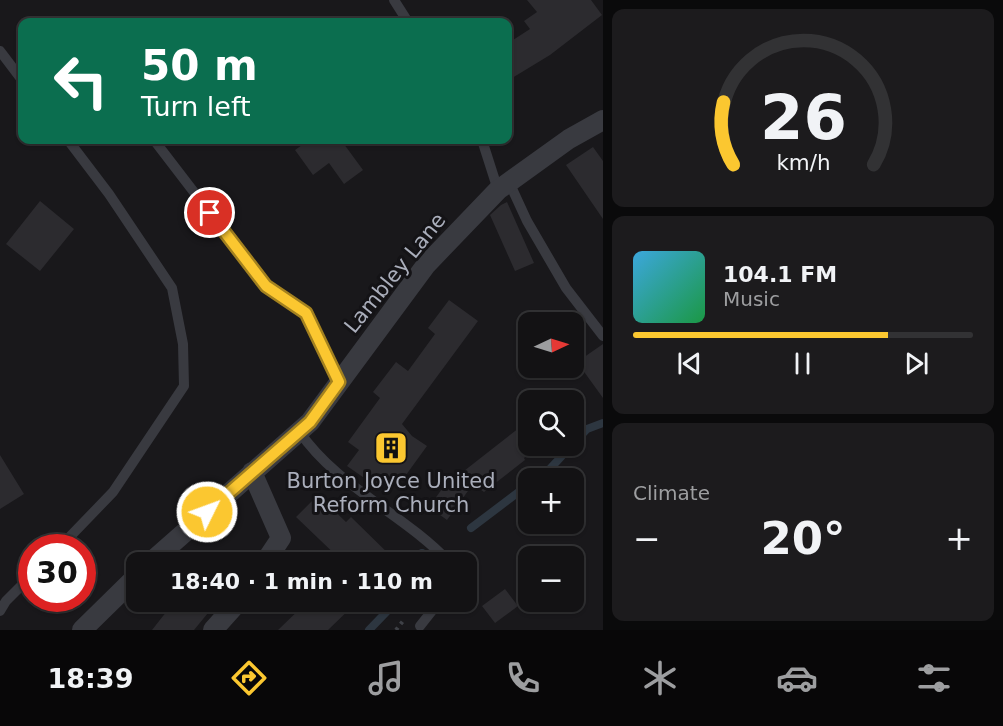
<!DOCTYPE html>
<meta charset="utf-8">
<style>
body{margin:0;font-family:"DejaVu Sans",sans-serif;background:#1c1b1d;color:#f1f3f6;height:100vh;display:flex;flex-direction:column;font-size:22px;white-space:nowrap}
*{box-sizing:border-box;margin:0}
p{font-size:20px;color:#9d9ea0}
.icon{flex:none;width:33px;height:33px;fill:none;stroke:currentColor;stroke-width:2;stroke-linecap:round;stroke-linejoin:round}
.map{position:relative;flex:1;overflow:hidden}
.drawer{display:flex;flex-direction:column;gap:9px;padding:9px;background:#0a0a0b;width:400px}
.drawer>*{flex:none}
.banner{position:absolute;left:18px;top:18px;width:494px;height:126px;border-radius:12px;box-shadow:0 2px 4px #0004,0 0 0 2px #323234;background:#0b6e4f;color:#fff;overflow:hidden}
.needle{width:39px;rotate:86deg}
.tools{position:absolute;left:518px;top:312px;display:grid;gap:12px}
.tools a{display:grid;place-items:center;width:66px;height:66px;border-radius:12px;background:#131214;box-shadow:0 2px 4px #0004,0 0 0 2px #323234;font-size:30px}
.speed{position:absolute;left:18px;top:534px;display:flex;gap:12px;font-size:30px;font-weight:700;text-align:center}
.speed>*{display:grid;place-content:center;width:78px;height:78px;border-radius:50%;background:#131214;box-shadow:0 2px 4px #0004,0 0 0 2px #323234;line-height:1}
.speed .limit{border:9px solid #d22;background:#fff;color:#111}
.pin{position:absolute;display:grid;place-items:center;width:51px;height:51px;color:#fff;margin:-26px;border:3px solid #fff;border-radius:50%;box-shadow:0 2px 6px #0007}
.me{position:absolute;width:66px;margin:-33px;rotate:48deg;stroke-linejoin:round;filter:drop-shadow(0 0 4px #0008)}
.turn{display:flex;align-items:center;gap:21px;height:126px;padding:0 24px;font-size:27px}
.turn .icon{width:78px;height:78px;stroke-width:2.5}
.turn b{display:block;font-size:42px;line-height:51px}
.big{font-size:45px;font-weight:700;line-height:1.1}
.drawer .widget{flex:1;display:flex;flex-direction:column;justify-content:center;gap:9px;min-width:0;padding:0 21px;border-radius:12px;background:#1c1b1d}
.drawer .dial{align-items:center;gap:0}
.dial svg{height:156px;overflow:visible;fill:none;stroke:#323234;stroke-width:7;stroke-linecap:round;text-anchor:middle}
.dial text{fill:#f1f3f6;stroke:none}
.song{display:flex;align-items:center;gap:18px}
.cover{width:72px;height:72px;border-radius:9px;background:linear-gradient(135deg,hsl(200 70% 55%),hsl(140 70% 35%))}
.played{height:6px;border-radius:3px;background:linear-gradient(90deg,#fbc730 75%,#323234 75%)}
.keys{display:flex;justify-content:space-around;direction:ltr}
.heat{display:flex;justify-content:space-between;align-items:center;font-size:33px;direction:ltr}
.trip{position:absolute;left:126px;top:552px;width:351px;height:60px;border-radius:12px;background:#131214;box-shadow:0 2px 4px #0004,0 0 0 2px #323234;font-weight:700;line-height:60px;text-align:center}
.tab-bar{display:flex;height:96px;justify-content:space-around;align-items:center;background:#080708;color:#9d9ea0}
.tab-bar .icon{width:42px;height:42px}
.tab-bar .selected{color:#fbc730}
.tab-bar b{font-size:27px;color:#f1f3f6}
main{display:flex;flex:1;min-height:0}
.map>svg:first-child{display:block}
</style>
<main>
<div class="map">
<svg width="603" height="630" viewBox="0 0 603 630">
<rect width="100%" height="100%" fill="#19181b"/>
<g fill="none" stroke-linecap="round" stroke-linejoin="round">
<path stroke="#2d3640" stroke-width="8" d="M 573,444 L 587,429 L 603,423
M 537,478 L 548,471 L 571,446
M 471,528 L 528,485
M 422,562 L 422,553
M 369,630 L 396,602"/>
</g>
<path fill="#2c2b2f" d="M 527,0 L 591,0 L 602,15 L 550,55 L 507,81 L 507,44 L 530,29 L 524,21 L 537,12 Z
M 309,140 L 341,140 L 363,170 L 344,184 L 329,163 L 313,175 L 295,150 Z
M 593,147 L 603,161 L 603,219 L 566,165 Z
M 40,201 L 74,229 L 40,271 L 6,244 Z
M 507,202 L 534,263 L 515,271 L 490,215 L 501,205 Z
M 449,300 L 478,321 L 402,424 L 412,436 L 427,446 L 398,486 L 387,479 L 380,489 L 347,466 L 359,450 L 348,442 L 380,398 L 373,392 L 396,362 L 408,371 L 435,334 L 428,328 Z
M 603,344 L 603,398 L 577,362 Z
M 528,421 L 528,455 L 524,458 L 525,460 L 484,492 L 473,484 L 447,520 L 429,507 L 452,475 L 455,478 Z
M 0,455 L 24,494 L 0,509 Z
M 318,495 L 346,522 L 351,517 L 397,562 L 343,562 L 296,517 Z
M 505,589 L 518,606 L 495,623 L 482,606 Z
M 174,602 L 217,602 L 194,630 L 152,630 Z
M 307,602 L 357,602 L 328,630 L 278,630 Z"/>
<g fill="none" stroke-linecap="round" stroke-linejoin="round">
<path stroke="#3f4147" stroke-width="4" stroke-dasharray="3 4.5" stroke-linecap="butt" d="M 396,630 L 403,621"/>
<path stroke="#393a40" stroke-width="10" d="M 394,0 L 408,22
M 0,51 L 22,80
M 154,140 L 266,286 L 306,313 L 339,382
M 482,140 L 498,190
M 509,182 L 527,221 L 566,288 L 603,336
M 299,431 C 337,487 404,514 449,562
M 59,548 L 113,492 L 184,386 L 183,344 L 172,288 L 109,194 L 68,140
M 0,611 L 6,601 L 32,575
M 420,626 L 439,602"/>
<path stroke="#393a40" stroke-width="20" d="M 252,472 L 281,538 L 265,562
M 151,562 L 310,422 L 426,265 L 498,190 L 569,139 L 603,120
M 82,630 L 136,577
M 213,630 L 238,602"/>
</g>
<g fill="none" stroke-linecap="round" stroke-linejoin="round">
<defs>
<path id="route" d="M 207,512 L 310,422 L 339,382 L 306,313 L 266,286 L 210,213"/>
</defs>
<use href="#route" stroke="#a3811f" stroke-width="15"/>
<use href="#route" stroke="#fbc730" stroke-width="10"/>
</g>
<defs>
<symbol id="building-square" viewBox="-11 -11 22 22"><rect x="-9" y="-9" width="18" height="18" rx="4" fill="#fbc730" stroke="#141316"/><path d="M-4-6H4V6H1V3H-1V6H-4ZM-2.5-4.3h1.7v1.8h-1.7ZM.8-4.3h1.7v1.8H.8ZM-2.5-1h1.7V.8h-1.7ZM.8-1h1.7V.8H.8Z" fill="#111"/></symbol>
</defs>
<g fill-rule="evenodd">
<use href="#building-square" x="372" y="429" width="38" height="38"/>
</g>
<g text-anchor="middle" dominant-baseline="central" stroke-width="6" stroke-linejoin="round" paint-order="stroke">
<g font-size="21" fill="#aaaebb" stroke="#141316">
<text transform="translate(395 273) rotate(-51)">Lambley Lane</text>
</g>
<g font-size="21" fill="#aaaebb" stroke="#141316">
<text x="391" y="481">Burton Joyce United<tspan x="391" dy="24">Reform Church</tspan></text>
</g>
</g>
</svg>
<div class="tools">
<a><svg class="needle" viewBox="-14 -14 28 28"><path d="M0-13l5 13h-10z" fill="#e53935"/><path d="M0 13l5-13h-10z" fill="#9d9ea0"/></svg></a>
<a><svg class="icon" aria-label="search" viewBox="0 0 24 24"><circle cx="10" cy="10" r="6"/><path d="M15 15l6 6"/></svg></a>
<a>+</a>
<a>−</a>
</div>
<div class="speed"><div class="limit">30</div></div>
<div class="pin" style="left:210px;top:213px;background:#d93025"><svg class="icon" aria-label="arrive" viewBox="0 0 24 24"><path d="M6 21V4h12l-3 4 3 4H6"/></svg></div>
<svg class="me" style="left:207px;top:512px" viewBox="-20 -20 40 40"><circle r="17" fill="#fbc730" stroke="#fff" stroke-width="3"/><path d="M0-11L8 9 0 5-8 9z" fill="#fff"/></svg>
<div class="trip">18:40 · 1 min · 110 m</div>
<div class="banner">
<div class="turn"><svg class="icon" aria-label="left" viewBox="0 0 24 24"><path d="M17 20v-9H6M10 6l-5 5 5 5"/></svg><div><b>50 m</b>Turn left</div></div>
</div>
</div>
<section class="drawer">
<div class="widget dial"><svg viewBox="0 0 100 80">
<path d="M14 69A42 42 0 1 1 86 69"/>
<path d="M14 69A42 42 0 0 1 9 37" stroke="#fbc730"/>
<text x="50" y="56" font-size="32" font-weight="700">26</text>
<text x="50" y="72" font-size="11">km/h</text>
</svg></div>
<div class="widget">
<div class="song"><i class="cover"></i><div><b>104.1 FM</b><p>Music</p></div></div>
<div class="played"></div>
<div class="keys"><svg class="icon" aria-label="previous" viewBox="0 0 24 24"><path d="M18 5L8 12l10 7zM5 5v14"/></svg><svg class="icon" aria-label="pause" viewBox="0 0 24 24"><path d="M8 5v14M16 5v14"/></svg><svg class="icon" aria-label="next" viewBox="0 0 24 24"><path d="M6 5l10 7-10 7zM19 5v14"/></svg></div>
</div>
<div class="widget"><p>Climate</p>
<div class="heat"><a>−</a><b class="big">20°</b><a>+</a></div>
</div>
</section>
</main>
<nav class="tab-bar">
<b>18:39</b>
<svg class="icon selected" aria-label="directions" viewBox="0 0 24 24"><path d="M12 3l9 9-9 9-9-9zM9 14v-3h6M13 9l2 2-2 2"/></svg>
<svg class="icon" aria-label="music" viewBox="0 0 24 24"><path d="M9 18V5l10-2v13"/><circle cx="6" cy="18" r="3"/><circle cx="16" cy="16" r="3"/></svg>
<svg class="icon" aria-label="phone" viewBox="0 0 24 24"><path d="M5 4h4l2 5-3 2q2 4 5 5l2-3 5 2v4C11 20 4 13 5 4z"/></svg>
<svg class="icon" aria-label="climate" viewBox="0 0 24 24"><path d="M12 3v18M4 7l16 10M4 17L20 7"/></svg>
<svg class="icon" aria-label="car" viewBox="0 0 24 24"><path d="M5 17H2v-5l4-1 3-4h7l3 4 3 1v5h-3M9 17h6M6 11h13"/><circle cx="7" cy="17" r="2"/><circle cx="17" cy="17" r="2"/></svg>
<svg class="icon" aria-label="filters" viewBox="0 0 24 24"><path d="M4 7h16M4 17h16"/><circle cx="9" cy="7" r="2"/><circle cx="15" cy="17" r="2"/></svg>
</nav>
